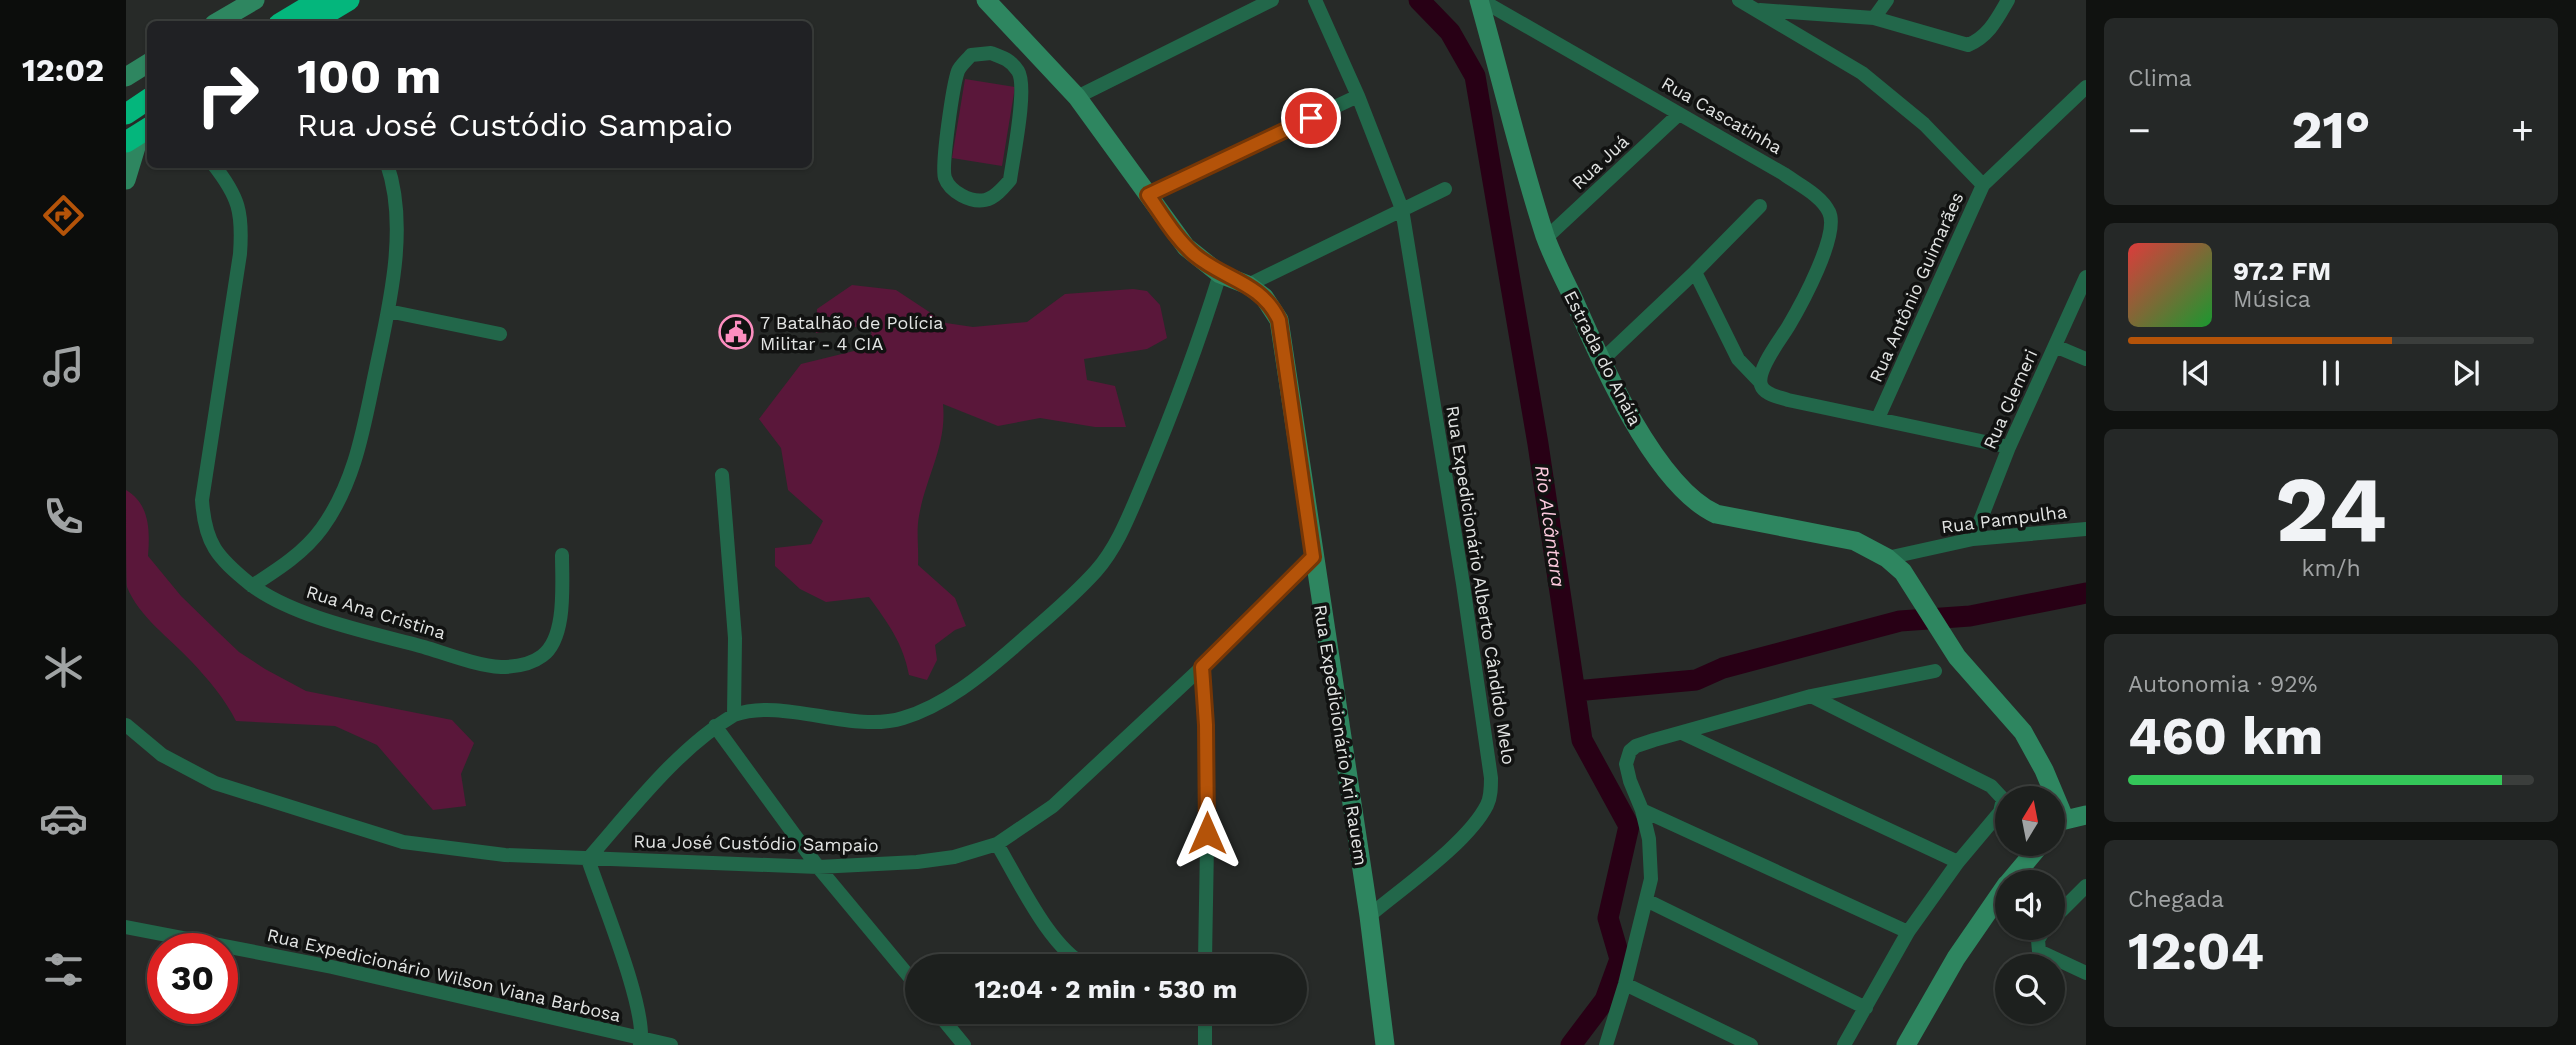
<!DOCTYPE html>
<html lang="pt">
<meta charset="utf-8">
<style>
body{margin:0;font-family:"Work Sans",sans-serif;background:#252827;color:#f1f3f6;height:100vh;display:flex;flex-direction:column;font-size:26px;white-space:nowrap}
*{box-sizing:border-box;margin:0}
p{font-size:23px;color:#a0a3a4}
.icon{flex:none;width:38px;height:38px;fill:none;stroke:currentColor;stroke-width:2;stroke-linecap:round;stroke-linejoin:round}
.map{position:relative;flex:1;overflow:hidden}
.sheet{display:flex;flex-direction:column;gap:18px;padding:18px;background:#101210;width:490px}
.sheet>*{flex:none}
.guide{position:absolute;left:21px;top:21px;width:665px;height:147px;border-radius:10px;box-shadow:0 2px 5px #0004,0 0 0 2px #3b3e3c;background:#202124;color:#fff;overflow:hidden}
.needle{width:46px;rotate:10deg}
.buttons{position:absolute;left:1869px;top:786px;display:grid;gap:14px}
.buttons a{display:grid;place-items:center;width:70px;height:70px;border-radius:50%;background:#1d201e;box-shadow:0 2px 5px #0004,0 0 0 2px #3b3e3c;font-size:35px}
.speed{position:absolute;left:21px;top:933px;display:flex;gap:14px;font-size:35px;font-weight:700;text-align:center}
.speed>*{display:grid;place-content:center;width:91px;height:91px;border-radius:50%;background:#1d201e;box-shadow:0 2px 5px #0004,0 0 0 2px #3b3e3c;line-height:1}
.speed .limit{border:10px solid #d22;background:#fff;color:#111}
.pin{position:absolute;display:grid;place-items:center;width:60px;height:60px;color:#fff;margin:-30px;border:4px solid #fff;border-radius:50%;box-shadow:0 2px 7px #0007}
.me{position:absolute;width:77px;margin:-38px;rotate:0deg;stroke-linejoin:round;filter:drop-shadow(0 0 5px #0008)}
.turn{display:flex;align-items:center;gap:24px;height:147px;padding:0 35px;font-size:32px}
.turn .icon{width:91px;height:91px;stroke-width:2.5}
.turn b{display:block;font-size:49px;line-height:60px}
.big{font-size:52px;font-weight:700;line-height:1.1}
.sheet .card{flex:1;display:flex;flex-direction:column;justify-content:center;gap:10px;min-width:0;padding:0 24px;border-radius:10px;background:#252827}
.sheet .dial{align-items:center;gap:0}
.dial b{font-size:91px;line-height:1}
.song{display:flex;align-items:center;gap:21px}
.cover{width:84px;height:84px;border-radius:10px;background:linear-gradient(135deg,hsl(0 70% 55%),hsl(130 70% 35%))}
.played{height:7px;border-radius:4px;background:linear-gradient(90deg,#b45309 65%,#3b3e3c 65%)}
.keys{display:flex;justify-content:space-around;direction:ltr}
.heat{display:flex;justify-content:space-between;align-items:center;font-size:38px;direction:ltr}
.charge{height:10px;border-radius:5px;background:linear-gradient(90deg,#34c759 92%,#3b3e3c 0)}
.trip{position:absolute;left:779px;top:954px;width:402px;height:70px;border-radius:35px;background:#1d201e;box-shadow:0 2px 5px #0004,0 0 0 2px #3b3e3c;font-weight:700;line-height:70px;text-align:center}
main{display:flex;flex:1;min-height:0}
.tab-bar{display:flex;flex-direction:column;width:126px;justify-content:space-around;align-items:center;background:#0c0d0c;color:#a0a3a4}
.tab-bar .icon{width:49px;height:49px}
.tab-bar .selected{color:#b45309}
.tab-bar b{font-size:32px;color:#f1f3f6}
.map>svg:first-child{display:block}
</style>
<main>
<nav class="tab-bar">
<b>12:02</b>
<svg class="icon selected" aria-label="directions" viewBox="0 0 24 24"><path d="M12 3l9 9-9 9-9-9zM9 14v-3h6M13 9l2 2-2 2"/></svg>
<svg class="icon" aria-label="music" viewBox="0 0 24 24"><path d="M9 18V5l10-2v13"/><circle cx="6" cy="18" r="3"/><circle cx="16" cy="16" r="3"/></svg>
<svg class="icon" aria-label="phone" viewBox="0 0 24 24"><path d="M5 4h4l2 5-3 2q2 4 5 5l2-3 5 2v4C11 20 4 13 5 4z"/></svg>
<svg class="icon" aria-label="climate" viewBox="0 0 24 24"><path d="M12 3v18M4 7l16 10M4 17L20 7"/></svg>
<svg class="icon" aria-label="car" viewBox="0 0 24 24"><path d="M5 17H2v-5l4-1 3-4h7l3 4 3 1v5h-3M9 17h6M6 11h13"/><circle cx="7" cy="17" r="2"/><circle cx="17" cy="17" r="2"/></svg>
<svg class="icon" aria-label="filters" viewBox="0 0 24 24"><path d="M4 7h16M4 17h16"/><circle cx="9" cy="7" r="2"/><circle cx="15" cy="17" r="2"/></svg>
</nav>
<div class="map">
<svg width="1960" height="1045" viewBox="0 0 1960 1045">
<rect width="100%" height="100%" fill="#272a28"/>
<path fill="#5a173a" d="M 839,79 L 889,87 L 876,166 L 826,158 Z
M 726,285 L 770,290 L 820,323 L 847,327 L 901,322 L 939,294 L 1007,289 L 1021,291 L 1034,305 L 1041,338 L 1021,349 L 958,359 L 961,380 L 989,386 L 1000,427 L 969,427 L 914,418 L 872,426 L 817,404 C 821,446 800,476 793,516 C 790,531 793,549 792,565 L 829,598 L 840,626 L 829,630 L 809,645 L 811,660 L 801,680 L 783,675 C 777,643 762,623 743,597 L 700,602 L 674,589 L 649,566 L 649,548 L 685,544 L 697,521 L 662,490 L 655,448 L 633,419 L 675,364 L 732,350 L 746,333 L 736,326 L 690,333 L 691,309 Z
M 0,490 C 24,504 24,531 22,556 L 55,596 L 93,633 L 113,652 L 139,669 L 180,691 L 326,720 L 348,743 L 335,774 L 340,806 L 307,810 L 251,745 L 209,726 L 110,721 C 99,699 82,679 65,661 C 44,638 13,617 1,587 C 0,575 0,508 0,490 Z"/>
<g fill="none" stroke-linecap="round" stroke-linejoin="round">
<path stroke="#280015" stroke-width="21" d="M 1293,0 L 1324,32 L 1349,76 L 1412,444 L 1456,740 L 1503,826 L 1482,918 L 1494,959 L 1479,1000 L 1445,1045
M 1449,691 L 1570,680 L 1597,668 L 1774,621 L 1844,616 L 1960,593"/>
<path stroke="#22674a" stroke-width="14" d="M 1189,0 L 1232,96 L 1276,209 L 1337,584 L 1365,778 C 1365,787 1365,797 1361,805 C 1342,843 1276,888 1243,916
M 1355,0 L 1658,174 C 1673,185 1695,195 1703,212 C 1714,234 1675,305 1662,327 C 1654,340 1630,370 1635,385 C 1638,395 1654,397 1662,400 L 1883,447
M 1613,0 L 1736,73 L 1798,124 L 1857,185 L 1752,418
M 1634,10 L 1748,18 L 1842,45 C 1863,36 1871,19 1882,0
M 1748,18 L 1761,0
M 865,53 C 876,57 885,60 892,71 C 902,87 887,158 884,180 C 878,187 869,198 859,200 C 845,203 824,192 819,178 C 815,166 827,85 832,71 C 834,66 841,60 845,55 Z
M 951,97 L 1146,0
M 87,164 C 113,197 117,212 114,254 L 76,500 C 79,544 91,557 124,584 C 166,617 246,633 298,647 C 321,654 352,666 375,667 C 389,667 404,665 416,656 C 441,638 436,583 436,555
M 1857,185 L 1960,87
M 1022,195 L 1232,96
M 1420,238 L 1553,114
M 1569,272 L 1612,359 L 1634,382
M 1122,285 L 1319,189
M 262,311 L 374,334
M 1929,346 L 1960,359
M 1475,361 L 1569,272 L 1634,206
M 1847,539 L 1883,447 L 1960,277
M 1761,558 L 1847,539 L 1960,529
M 126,586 C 151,570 178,553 196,528 C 230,481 238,425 250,369 C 263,307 283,227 261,164
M 1076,667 C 1085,766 1080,866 1079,966
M 1685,696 L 1865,786 L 1877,799 L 1874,812 L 1832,862 L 1782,932 L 1718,1045
M 608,715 C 658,697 726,734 777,718 C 818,706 856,675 888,647 C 915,623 945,599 970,571 C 992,546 1004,513 1017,483 C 1046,414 1072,345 1094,274
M 0,725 L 36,755 L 89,783 L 277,842 L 379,855 L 692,867 L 791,862 L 828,857 L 871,844 L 927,806 L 1076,667 L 1187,557
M 589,726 L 692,867 L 791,986
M 1556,733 L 1832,862
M 1516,810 L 1782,932
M 871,844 C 892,879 924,949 961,966
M 462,859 C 505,810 552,748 608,715 L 609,638 L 596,475
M 462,859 C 474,896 523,1013 514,1045
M 1520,900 L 1740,1008
M 1927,919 L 1960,886
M 0,927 L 206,967 L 545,1045
M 1919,928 L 1912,940 L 1913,951 L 1960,973
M 1499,984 L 1625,1045
M 811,1012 L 838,1045
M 1079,1012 L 1079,1045
M 1480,1045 L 1499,984 L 1525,879 L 1523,839 L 1516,810 L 1504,781 L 1500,764 L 1504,751 L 1510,746 L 1528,740 L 1685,696 L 1809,671"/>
<path stroke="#2e8660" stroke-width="19" d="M 860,0 L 951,97 L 1060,247 L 1094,274 L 1122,285 L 1138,297 L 1153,320 L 1243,916 L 1259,1045
M 1353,0 C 1375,78 1394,159 1419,236 C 1427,258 1438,279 1448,300 C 1474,360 1529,486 1590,514 L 1729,541 L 1761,558 L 1777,572 L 1831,657 L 1897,732 L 1918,770 L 1939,820
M 88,24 L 129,0
M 0,77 L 24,62
M 0,180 L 14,134
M 1939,820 L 1960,815
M 1883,882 L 1915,844
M 1780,1045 L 1830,958 L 1881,884"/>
<path stroke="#04b67c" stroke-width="21" d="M 153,24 L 193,0
M 183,24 L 223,0
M 0,114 L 24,98
M 0,142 L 24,127"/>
</g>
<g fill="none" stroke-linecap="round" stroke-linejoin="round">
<defs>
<path id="route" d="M 1081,833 L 1080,725 L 1076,667 L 1187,557 L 1153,320 C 1135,282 1099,280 1069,255 C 1050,239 1036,215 1022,195 L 1185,118"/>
</defs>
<use href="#route" stroke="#753606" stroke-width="18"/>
<use href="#route" stroke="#b45309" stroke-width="12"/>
</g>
<defs>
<symbol id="civic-ring" viewBox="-11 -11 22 22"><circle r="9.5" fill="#111211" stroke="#fd8ec0" stroke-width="1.5"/><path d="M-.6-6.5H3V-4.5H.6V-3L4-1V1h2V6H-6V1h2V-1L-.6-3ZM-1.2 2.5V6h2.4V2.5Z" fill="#fd8ec0"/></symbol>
</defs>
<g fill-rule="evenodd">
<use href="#civic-ring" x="591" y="313" width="38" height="38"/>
</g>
<g text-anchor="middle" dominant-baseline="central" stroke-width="7" stroke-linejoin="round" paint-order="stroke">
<g font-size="18" fill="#e2e4e3" stroke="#111211">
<text transform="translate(1596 115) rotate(30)">Rua Cascatinha</text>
<text transform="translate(1474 162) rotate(-43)">Rua Juá</text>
<text transform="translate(1790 287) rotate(-66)">Rua Antônio Guimarães</text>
<text transform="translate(1477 358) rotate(63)">Estrada do Anáia</text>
<text transform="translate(1884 399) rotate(-66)">Rua Clemeri</text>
<text transform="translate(1878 519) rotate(-7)">Rua Pampulha</text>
<text transform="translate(1355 585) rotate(81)">Rua Expedicionário Alberto Cândido Melo</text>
<text transform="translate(250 612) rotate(17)">Rua Ana Cristina</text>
<text transform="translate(1215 735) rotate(81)">Rua Expedicionário Ari Rauem</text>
<text transform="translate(630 843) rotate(1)">Rua José Custódio Sampaio</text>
<text transform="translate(318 975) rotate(13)">Rua Expedicionário Wilson Viana Barbosa</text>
</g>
<g font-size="18" fill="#e2e4e3" stroke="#111211" text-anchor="start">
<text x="634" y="322">7 Batalhão de Polícia<tspan x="634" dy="21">Militar - 4 CIA</tspan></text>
</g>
<g font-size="19" font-style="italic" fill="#fdcade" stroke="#111211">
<text transform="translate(1424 526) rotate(82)">Rio Alcântara</text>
</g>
</g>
</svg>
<div class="buttons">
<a><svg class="needle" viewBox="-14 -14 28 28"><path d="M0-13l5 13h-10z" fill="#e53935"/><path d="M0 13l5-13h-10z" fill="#a0a3a4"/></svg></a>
<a><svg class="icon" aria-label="sound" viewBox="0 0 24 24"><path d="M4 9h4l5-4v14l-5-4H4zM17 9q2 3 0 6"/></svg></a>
<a><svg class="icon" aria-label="search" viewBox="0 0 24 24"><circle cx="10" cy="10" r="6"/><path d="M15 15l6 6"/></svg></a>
</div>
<div class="speed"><div class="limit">30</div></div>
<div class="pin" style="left:1185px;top:118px;background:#d93025"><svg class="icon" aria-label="arrive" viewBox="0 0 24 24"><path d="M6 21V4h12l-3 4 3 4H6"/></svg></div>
<svg class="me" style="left:1081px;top:833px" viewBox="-20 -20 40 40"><path d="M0-17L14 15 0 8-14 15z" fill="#b45309" stroke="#fff" stroke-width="4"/></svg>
<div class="trip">12:04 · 2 min · 530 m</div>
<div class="guide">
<div class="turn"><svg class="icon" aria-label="right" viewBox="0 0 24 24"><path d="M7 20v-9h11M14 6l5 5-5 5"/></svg><div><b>100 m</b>Rua José Custódio Sampaio</div></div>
</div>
</div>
<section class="sheet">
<div class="card"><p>Clima</p>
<div class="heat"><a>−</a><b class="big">21°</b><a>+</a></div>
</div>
<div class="card">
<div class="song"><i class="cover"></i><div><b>97.2 FM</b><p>Música</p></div></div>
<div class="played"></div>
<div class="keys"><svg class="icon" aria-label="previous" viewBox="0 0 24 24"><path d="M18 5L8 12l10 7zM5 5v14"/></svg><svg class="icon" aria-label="pause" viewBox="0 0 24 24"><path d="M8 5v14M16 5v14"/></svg><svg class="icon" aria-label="next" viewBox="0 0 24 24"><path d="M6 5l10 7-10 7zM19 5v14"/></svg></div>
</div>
<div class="card dial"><b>24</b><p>km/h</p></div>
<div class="card"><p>Autonomia · 92%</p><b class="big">460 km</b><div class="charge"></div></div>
<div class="card"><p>Chegada</p><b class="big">12:04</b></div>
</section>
</main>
